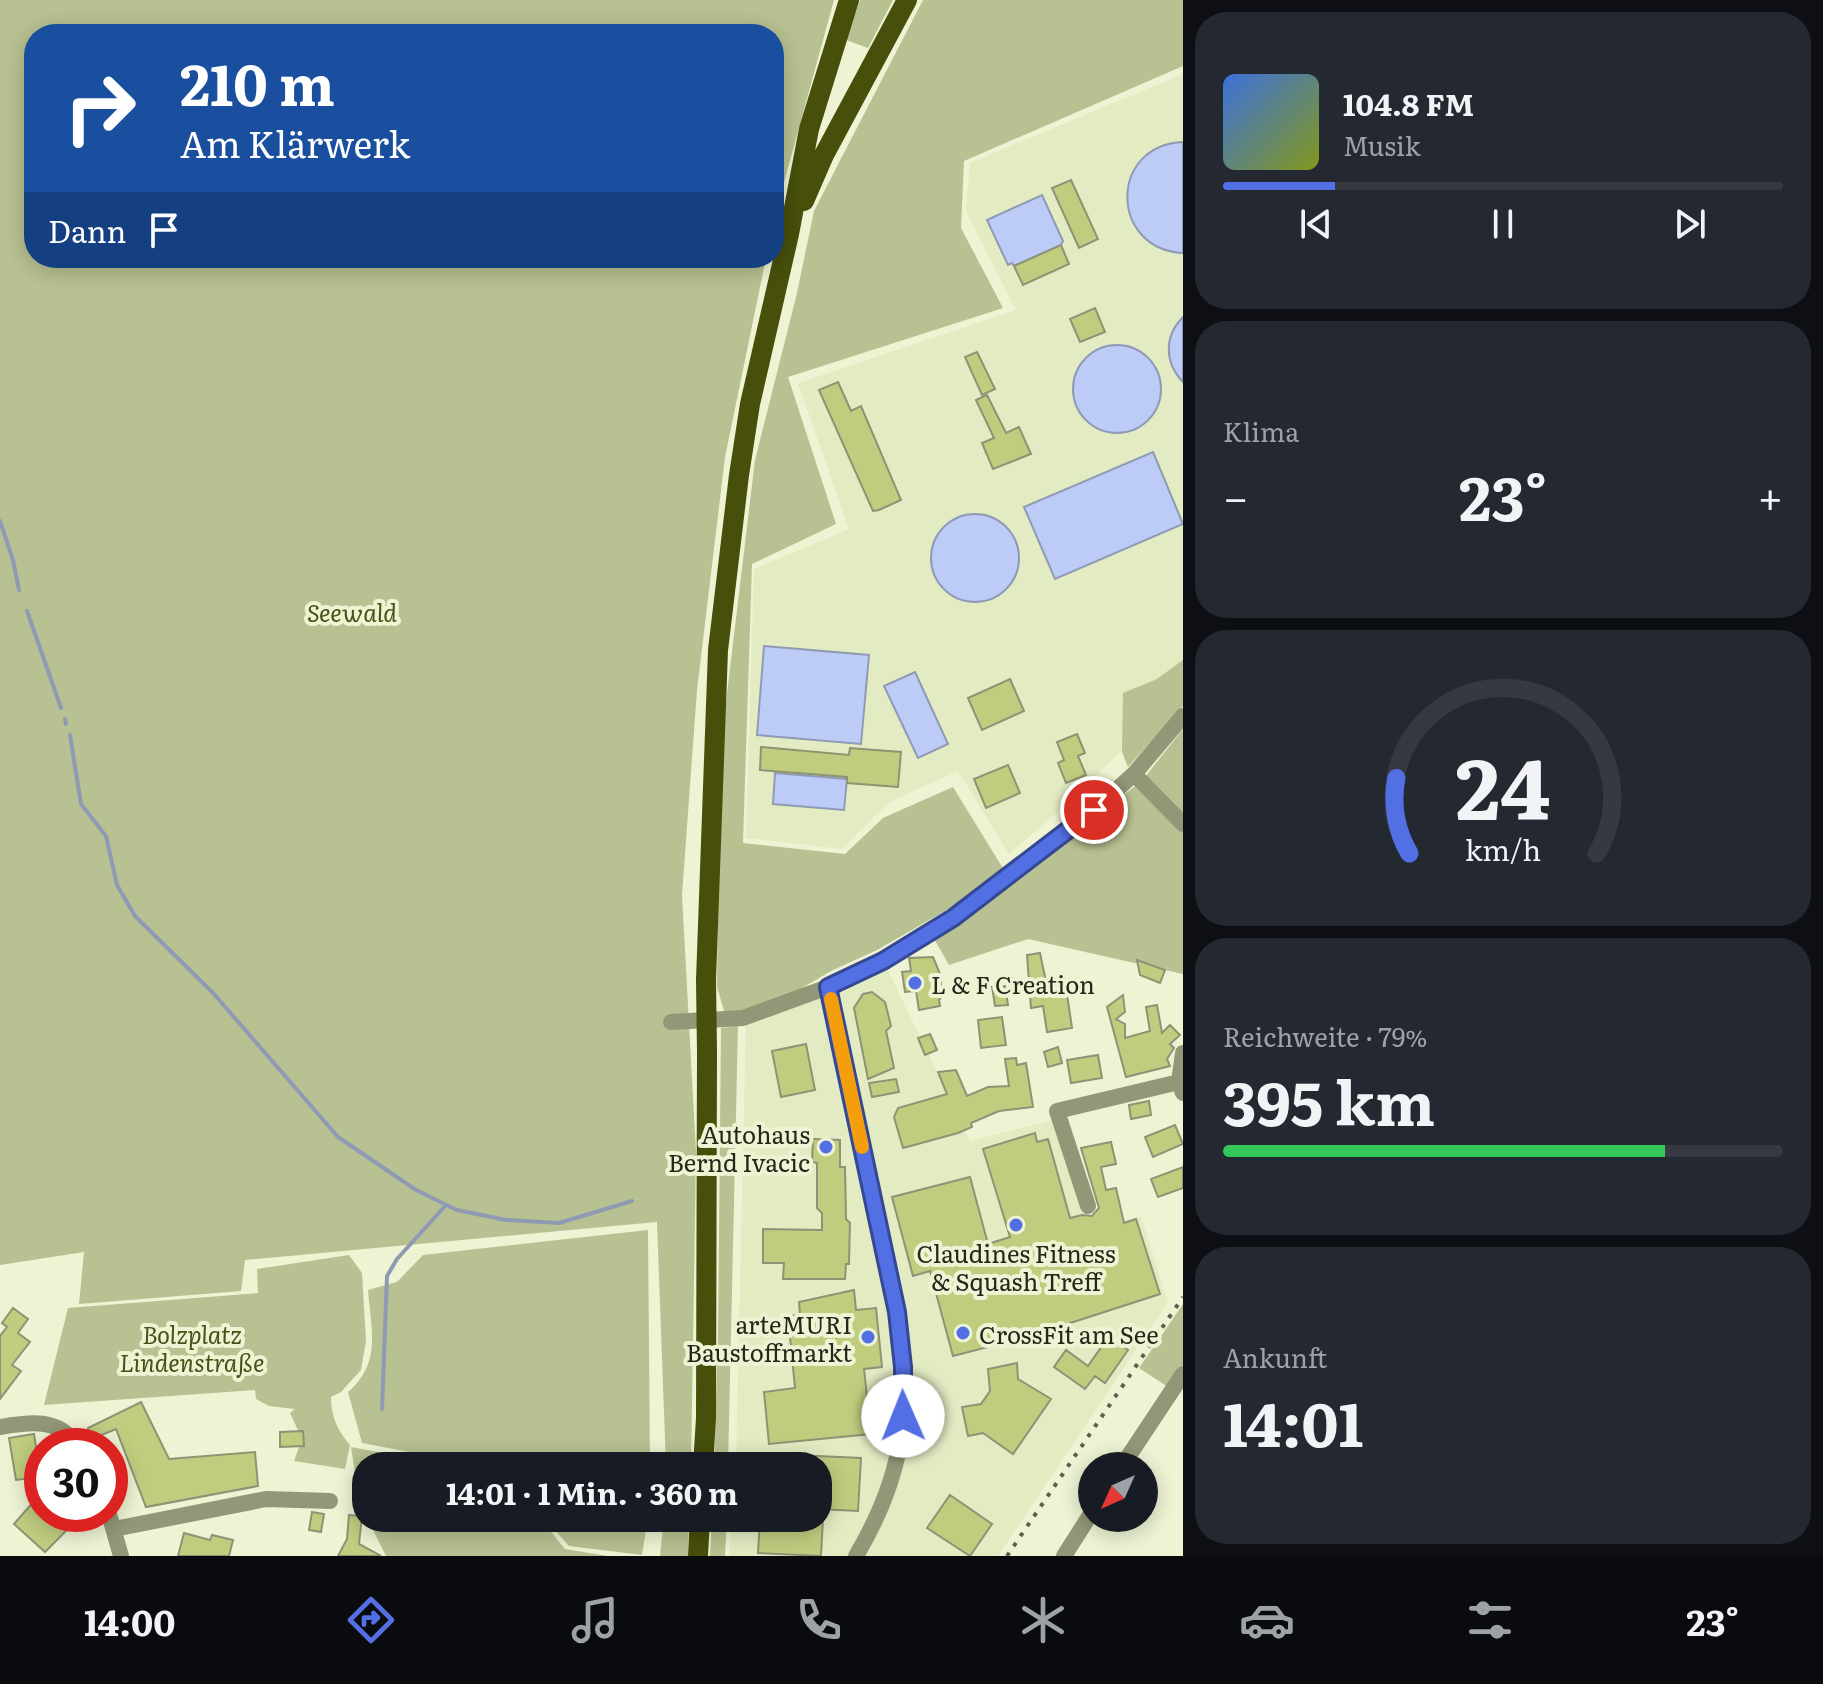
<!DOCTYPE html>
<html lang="de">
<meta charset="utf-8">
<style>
body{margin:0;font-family:Literata,serif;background:#242831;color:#f1f3f6;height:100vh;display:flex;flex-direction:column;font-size:30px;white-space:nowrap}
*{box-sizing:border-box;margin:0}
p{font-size:26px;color:#9ea1a6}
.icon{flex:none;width:44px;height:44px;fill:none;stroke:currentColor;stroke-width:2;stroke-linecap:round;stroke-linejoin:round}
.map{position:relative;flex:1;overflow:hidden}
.details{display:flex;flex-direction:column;gap:12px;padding:12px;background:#0d0f14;width:640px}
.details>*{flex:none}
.guide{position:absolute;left:24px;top:24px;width:760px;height:244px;border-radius:32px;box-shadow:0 4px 20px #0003;background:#1a4fa0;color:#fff;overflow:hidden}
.needle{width:52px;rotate:225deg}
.tools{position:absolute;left:1078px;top:1452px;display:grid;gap:16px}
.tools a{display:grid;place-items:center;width:80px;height:80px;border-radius:50%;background:#171b24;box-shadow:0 4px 20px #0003;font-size:40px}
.speed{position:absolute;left:24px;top:1428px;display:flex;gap:16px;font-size:40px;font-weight:700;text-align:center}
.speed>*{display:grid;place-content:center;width:104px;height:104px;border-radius:50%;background:#171b24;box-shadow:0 4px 20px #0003;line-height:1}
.speed .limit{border:12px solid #d22;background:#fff;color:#111}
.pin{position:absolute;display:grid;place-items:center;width:68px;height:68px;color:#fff;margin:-34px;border:4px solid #fff;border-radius:50%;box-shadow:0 2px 8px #0007}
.me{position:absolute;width:88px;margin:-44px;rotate:359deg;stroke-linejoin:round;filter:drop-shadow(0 0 6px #0008)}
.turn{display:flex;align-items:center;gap:28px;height:168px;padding:0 24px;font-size:36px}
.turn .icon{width:104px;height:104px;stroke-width:2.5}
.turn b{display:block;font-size:56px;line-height:68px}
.then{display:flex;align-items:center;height:76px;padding:0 24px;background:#0003;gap:16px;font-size:30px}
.big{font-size:60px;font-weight:700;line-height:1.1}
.details .tile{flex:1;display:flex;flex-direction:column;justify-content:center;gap:12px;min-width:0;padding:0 28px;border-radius:32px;background:#242831}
.details .dial{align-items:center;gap:0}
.dial svg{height:208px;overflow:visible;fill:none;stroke:#363941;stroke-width:7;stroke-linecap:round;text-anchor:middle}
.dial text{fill:#f1f3f6;stroke:none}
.song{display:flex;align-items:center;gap:24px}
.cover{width:96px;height:96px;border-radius:12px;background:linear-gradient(135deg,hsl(220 70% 55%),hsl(70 70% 35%))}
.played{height:8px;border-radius:4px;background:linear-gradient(90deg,#526fe4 20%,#363941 20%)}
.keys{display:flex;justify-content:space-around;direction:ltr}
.heat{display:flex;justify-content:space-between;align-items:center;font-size:44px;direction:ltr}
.charge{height:12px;border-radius:6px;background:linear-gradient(90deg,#34c759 79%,#363941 0)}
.trip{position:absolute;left:352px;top:1452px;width:480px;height:80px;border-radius:32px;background:#171b24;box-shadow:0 4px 20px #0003;font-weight:700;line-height:80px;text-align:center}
.tabs{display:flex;height:128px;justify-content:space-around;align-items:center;background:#090b0e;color:#9ea1a6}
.tabs .icon{width:56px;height:56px}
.tabs .on{color:#526fe4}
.tabs b{font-size:36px;color:#f1f3f6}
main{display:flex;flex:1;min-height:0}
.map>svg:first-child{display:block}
</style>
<main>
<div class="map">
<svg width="1183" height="1556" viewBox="0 0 1183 1556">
<rect width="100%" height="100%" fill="#edf3d3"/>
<path fill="#e3ebc3" d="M 1183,74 L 1183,690 L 1069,802 L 1009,854 L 958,771 L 889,802 L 842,849 L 746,838 L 754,569 L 849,529 L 798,383 L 1016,310 L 966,211 L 970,163 Z
M 884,962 L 970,1141 L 1058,1119 L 1092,1227 L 1141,1217 L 1168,1302 L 998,1556 L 729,1556 L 732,1518 L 818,1518 L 818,1466 L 736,1466 L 746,1020 Z"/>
<path fill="#b8c191" d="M 0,0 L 834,0 L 774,219 L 774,34 L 34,34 L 34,258 L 766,258 L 725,457 L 697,690 L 682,895 L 696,1152 L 691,1466 L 666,1466 L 657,1222 L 245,1260 L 241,1291 L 79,1304 L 84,1252 L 0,1265 Z
M 860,0 L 893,0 L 868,48 L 846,40 Z
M 923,0 L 1183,0 L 1183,66 L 964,161 L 961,228 L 1003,308 L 788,377 L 836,524 L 752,564 L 743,843 L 845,854 L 883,818 L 953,787 L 1004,870 L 945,911 L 877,950 L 831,971 L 775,1004 L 740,1015 L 724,1011 L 717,987 L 720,752 L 755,460 L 797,293 L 814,211 Z
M 1183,660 L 1183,706 L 1128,767 L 1122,752 L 1123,693 L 1157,679 Z
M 1183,729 L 1183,974 L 1028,939 L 949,965 L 932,935 L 1141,782 Z
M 738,1026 L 728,1466 L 714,1466 L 718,1339 L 721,1028 Z
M 648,1230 L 650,1466 L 482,1466 L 362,1443 L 348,1392 C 382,1362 371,1330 368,1290 L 397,1282 L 423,1255 Z
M 349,1255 L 362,1273 L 366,1341 L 361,1370 L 341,1392 L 331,1397 C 331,1417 338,1431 350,1445 L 345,1469 L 294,1461 L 302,1439 L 290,1413 L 295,1409 L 269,1406 L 256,1399 L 255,1390 L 44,1405 L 68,1308 L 258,1293 L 257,1269 Z
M 1183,1304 L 1183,1365 L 1168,1387 L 1139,1368 Z
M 351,1447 L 455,1466 L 366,1466 L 366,1517 L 360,1506 Z
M 367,1518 L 540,1518 L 565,1549 L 608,1556 L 386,1556 Z
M 544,1518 L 648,1518 L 642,1555 L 569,1546 Z
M 664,1518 L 689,1518 L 688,1556 L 660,1556 Z
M 712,1518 L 727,1518 L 725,1556 L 710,1556 Z"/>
<path fill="#bcccf6" stroke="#8f9ab4" stroke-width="2" d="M 1183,142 L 1183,253 L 1182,253 C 1109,248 1109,145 1183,142 Z
M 1042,195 L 1063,241 L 1061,245 L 1014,266 L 1012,263 L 1008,265 L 987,220 Z
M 1183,317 L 1183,382 C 1164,362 1164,336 1183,317 Z
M1073 389a44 44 0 1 1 88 0a44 44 0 1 1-88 0Z
M 1153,452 L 1183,524 L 1055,579 L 1024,507 Z
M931 558a44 44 0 1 1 88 0a44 44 0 1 1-88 0Z
M 764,646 L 869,655 L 861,744 L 757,735 Z
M 915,672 L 948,744 L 918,758 L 884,686 Z
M 775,773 L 847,779 L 844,810 L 773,804 Z"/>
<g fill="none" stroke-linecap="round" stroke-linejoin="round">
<path stroke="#8f9ab4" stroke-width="4" d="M 0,521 L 13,560 L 19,590
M 27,611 L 61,708
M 65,719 L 66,724
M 70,735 L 81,804 L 106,836 L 117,885 L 135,916 L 214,994 L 338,1137 L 416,1190 L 457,1210 L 506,1220 L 559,1223 L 632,1201
M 382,1409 L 387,1276 L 397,1259 L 446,1205"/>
</g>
<path fill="#c0cd7f" stroke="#8d9375" stroke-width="2" d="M 1071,180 L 1098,239 L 1079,248 L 1052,188 Z
M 1061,245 L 1069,264 L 1023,285 L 1014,266 Z
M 1095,308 L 1105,332 L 1080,342 L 1070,319 Z
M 977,352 L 995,389 L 982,395 L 965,357 Z
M 838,382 L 851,411 L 861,406 L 901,500 L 879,510 L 873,511 L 819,390 Z
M 987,395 L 1006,433 L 1019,427 L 1031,454 L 993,469 L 982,443 L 994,438 L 976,400 Z
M 1010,679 L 1024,711 L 982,730 L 968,698 Z
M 1077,734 L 1085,753 L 1078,756 L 1086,775 L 1066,783 L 1058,763 L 1064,760 L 1057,742 Z
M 761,747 L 849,755 L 850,748 L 901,752 L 898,787 L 847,783 L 847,777 L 760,770 Z
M 1008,765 L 1020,793 L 986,808 L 974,779 Z
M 1040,953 L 1049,996 L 1067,994 L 1072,1028 L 1047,1032 L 1043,1006 L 1031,1008 L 1027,955 Z
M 933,957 L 940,974 L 942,996 L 939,1000 L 940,1006 L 919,1010 L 916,991 L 905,992 L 902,972 L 911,971 L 909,958 Z
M 1137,960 L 1165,970 L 1160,983 L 1140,975 Z
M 1005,986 L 1008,1005 L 995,1006 L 992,987 Z
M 872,992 L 885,1002 L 891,1026 L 886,1031 L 894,1068 L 868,1079 L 854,1008 L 863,994 Z
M 1123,995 L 1125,1012 L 1116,1019 L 1125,1024 L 1125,1038 L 1150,1031 L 1146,1007 L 1157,1005 L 1162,1033 L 1170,1025 L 1180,1035 L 1170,1044 L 1174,1048 L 1167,1059 L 1170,1066 L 1126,1077 L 1107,1007 Z
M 1002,1017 L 1006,1045 L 981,1048 L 978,1020 Z
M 930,1034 L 937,1050 L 925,1055 L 918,1038 Z
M 806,1044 L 815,1090 L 781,1097 L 772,1051 Z
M 1058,1047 L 1062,1063 L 1048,1067 L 1044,1052 Z
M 1098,1055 L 1102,1078 L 1071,1083 L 1067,1060 Z
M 1016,1058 L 1017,1065 L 1026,1063 L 1033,1107 L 999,1111 L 971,1123 L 972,1127 L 958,1133 L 903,1148 L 894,1117 L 898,1108 L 947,1094 L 938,1072 L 956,1070 L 967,1096 L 988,1087 L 1009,1086 L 1005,1059 Z
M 896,1079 L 899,1092 L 872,1097 L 869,1083 Z
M 1149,1101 L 1151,1115 L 1131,1119 L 1129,1105 Z
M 1175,1125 L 1183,1144 L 1153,1157 L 1145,1137 Z
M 1035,1133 L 1037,1142 L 1048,1139 L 1070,1218 L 1082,1215 L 1092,1216 L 1099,1208 L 1081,1148 L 1111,1142 L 1116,1164 L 1101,1167 L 1106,1190 L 1116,1188 L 1124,1223 L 1136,1219 L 1160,1294 L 1027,1337 L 953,1356 L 930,1271 L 913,1276 L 892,1197 L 970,1177 L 988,1244 L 1010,1237 L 983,1149 Z
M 813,1139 L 840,1140 L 840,1167 L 845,1167 L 846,1219 L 850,1223 L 849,1264 L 846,1264 L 845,1279 L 783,1279 L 784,1263 L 763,1263 L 763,1229 L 822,1230 L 822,1213 L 817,1208 L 817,1163 L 812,1162 Z
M 1183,1167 L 1183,1188 L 1158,1197 L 1151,1179 Z
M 854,1290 L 856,1310 L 876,1308 L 882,1367 L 864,1369 L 871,1434 L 769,1444 L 764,1392 L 795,1388 L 788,1316 L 800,1315 L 799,1302 Z
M 13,1308 L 28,1319 L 18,1333 L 30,1342 L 12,1365 L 21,1371 L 0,1399 L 0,1336 L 7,1327 L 2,1323 Z
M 1109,1336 L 1128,1350 L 1105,1383 L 1095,1376 L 1085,1389 L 1054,1367 L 1066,1350 L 1088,1366 Z
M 1017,1363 L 1018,1379 L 1051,1399 L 1013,1454 L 983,1433 L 968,1436 L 962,1407 L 981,1404 L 990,1391 L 988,1369 Z
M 141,1402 L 169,1459 L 255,1452 L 258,1486 L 146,1507 L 116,1429 L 92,1439 L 88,1428 Z
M 303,1431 L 304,1446 L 280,1447 L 280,1432 Z
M 34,1434 L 41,1477 L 16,1480 L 9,1438 Z
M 795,1455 L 861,1458 L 858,1511 L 818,1509 L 818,1466 L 794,1466 Z
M 42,1492 L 42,1514 L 58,1514 L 69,1528 L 45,1552 L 14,1524 Z
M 950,1495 L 992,1524 L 970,1556 L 927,1528 Z
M 312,1512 L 324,1514 L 321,1532 L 309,1530 Z
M 349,1515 L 362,1516 L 359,1544 L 381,1556 L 338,1556 L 347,1539 Z
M 760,1518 L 823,1518 L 821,1556 L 758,1553 Z
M 184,1533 L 210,1540 L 212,1535 L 233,1540 L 229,1556 L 178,1556 Z"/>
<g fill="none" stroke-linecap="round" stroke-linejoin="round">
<path stroke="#919777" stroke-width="16" d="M 1134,774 L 1183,824
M 828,987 L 897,1312 C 909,1411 908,1468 856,1556
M 671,1022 L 743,1018 L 828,987 L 883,961 L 953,918 L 1074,828 L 1134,774 L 1183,716
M 1179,1082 L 1183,1053
M 1088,1206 L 1057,1111 L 1179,1082 L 1183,1093
M 0,1427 C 29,1422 59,1417 77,1446
M 1122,1466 L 1183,1374
M 109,1514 L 121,1556
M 114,1529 L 266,1499 L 330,1501
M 1064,1556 L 1092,1512"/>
<path stroke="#474f0b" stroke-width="20" d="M 804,201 L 824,155 L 907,0
M 706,980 L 718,650 L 739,475 L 750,404 L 789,234 L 809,129 L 849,0
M 703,1466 L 706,1418 L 707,1052
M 698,1556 L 700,1518"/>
<path stroke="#5c5f4e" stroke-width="4" stroke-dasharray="4 8" stroke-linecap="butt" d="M 1007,1556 L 1183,1297"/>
<path stroke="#474f0b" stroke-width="20" d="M 706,980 L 707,1052"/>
</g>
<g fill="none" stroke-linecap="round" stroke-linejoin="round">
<defs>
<path id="route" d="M 903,1416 L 903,1367 L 897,1312 L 828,987 L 883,961 L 953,918 L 1094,810"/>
</defs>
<use href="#route" stroke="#354894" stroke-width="20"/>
<use href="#route" stroke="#526fe4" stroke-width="14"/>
<path stroke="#f59e0b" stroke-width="14" d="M 831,999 L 862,1147"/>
</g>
<g fill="#526fe4" stroke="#edf3d3" stroke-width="3">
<circle cx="915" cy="983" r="8"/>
<circle cx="826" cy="1147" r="8"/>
<circle cx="1016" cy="1225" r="8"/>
<circle cx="963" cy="1333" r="8"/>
<circle cx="868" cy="1337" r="8"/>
</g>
<g text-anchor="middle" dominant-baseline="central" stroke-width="8" stroke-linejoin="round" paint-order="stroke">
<g font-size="24" font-style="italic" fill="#495118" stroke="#edf3d3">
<text x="352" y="611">Seewald</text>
<text x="192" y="1333">Bolzplatz<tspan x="192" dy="28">Lindenstraße</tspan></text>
</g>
<g font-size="24" fill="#25271b" stroke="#edf3d3" text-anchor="start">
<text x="931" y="983">L &amp; F Creation</text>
<text x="810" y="1133" text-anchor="end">Autohaus<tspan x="810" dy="28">Bernd Ivacic</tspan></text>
<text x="1016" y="1252" text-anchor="middle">Claudines Fitness<tspan x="1016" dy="28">&amp; Squash Treff</tspan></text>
<text x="852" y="1323" text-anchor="end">arteMURI<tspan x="852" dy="28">Baustoffmarkt</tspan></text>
<text x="979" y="1333">CrossFit am See</text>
</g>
</g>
</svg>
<div class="tools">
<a><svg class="needle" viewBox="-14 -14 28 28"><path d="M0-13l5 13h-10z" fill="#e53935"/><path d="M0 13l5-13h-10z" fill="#9ea1a6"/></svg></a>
</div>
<div class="speed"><div class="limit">30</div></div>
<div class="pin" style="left:1094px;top:810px;background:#d93025"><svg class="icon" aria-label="arrive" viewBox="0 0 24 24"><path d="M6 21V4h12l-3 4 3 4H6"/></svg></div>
<svg class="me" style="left:903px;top:1416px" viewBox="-20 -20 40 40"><circle r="19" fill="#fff"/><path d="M0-13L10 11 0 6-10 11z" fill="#526fe4"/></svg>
<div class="trip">14:01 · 1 Min. · 360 m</div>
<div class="guide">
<div class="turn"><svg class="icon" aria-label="right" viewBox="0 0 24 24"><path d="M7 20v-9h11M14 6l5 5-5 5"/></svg><div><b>210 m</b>Am Klärwerk</div></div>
<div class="then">Dann<svg class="icon" aria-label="arrive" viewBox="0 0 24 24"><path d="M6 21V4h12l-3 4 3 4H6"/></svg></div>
</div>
</div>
<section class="details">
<div class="tile">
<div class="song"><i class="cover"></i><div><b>104.8 FM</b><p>Musik</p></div></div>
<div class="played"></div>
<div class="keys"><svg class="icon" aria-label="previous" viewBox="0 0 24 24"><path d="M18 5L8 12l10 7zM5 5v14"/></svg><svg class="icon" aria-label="pause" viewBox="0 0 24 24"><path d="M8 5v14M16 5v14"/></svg><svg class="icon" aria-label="next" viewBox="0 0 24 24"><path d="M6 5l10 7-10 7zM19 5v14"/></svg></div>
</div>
<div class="tile"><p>Klima</p>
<div class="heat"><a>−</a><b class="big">23°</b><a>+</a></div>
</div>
<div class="tile dial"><svg viewBox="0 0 100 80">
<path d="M14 69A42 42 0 1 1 86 69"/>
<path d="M14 69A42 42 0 0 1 9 40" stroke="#526fe4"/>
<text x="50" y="56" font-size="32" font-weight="700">24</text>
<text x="50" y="72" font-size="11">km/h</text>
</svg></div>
<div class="tile"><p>Reichweite · 79%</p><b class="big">395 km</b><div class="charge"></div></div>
<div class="tile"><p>Ankunft</p><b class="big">14:01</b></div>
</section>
</main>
<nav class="tabs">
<b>14:00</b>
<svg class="icon on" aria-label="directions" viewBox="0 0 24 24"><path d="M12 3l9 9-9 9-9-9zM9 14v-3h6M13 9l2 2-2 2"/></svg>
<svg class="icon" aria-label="music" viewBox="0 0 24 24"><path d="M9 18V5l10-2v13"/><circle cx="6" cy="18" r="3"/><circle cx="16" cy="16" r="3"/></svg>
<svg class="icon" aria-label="phone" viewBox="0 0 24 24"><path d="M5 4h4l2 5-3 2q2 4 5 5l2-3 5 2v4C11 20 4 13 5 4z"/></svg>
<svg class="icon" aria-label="climate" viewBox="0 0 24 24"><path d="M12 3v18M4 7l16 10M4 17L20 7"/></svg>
<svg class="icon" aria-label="car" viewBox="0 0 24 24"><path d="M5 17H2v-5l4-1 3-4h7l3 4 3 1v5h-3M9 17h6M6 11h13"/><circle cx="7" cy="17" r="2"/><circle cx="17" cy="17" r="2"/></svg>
<svg class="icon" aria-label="filters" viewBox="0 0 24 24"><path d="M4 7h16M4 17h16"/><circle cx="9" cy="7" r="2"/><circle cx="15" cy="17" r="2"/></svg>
<b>23°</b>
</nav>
